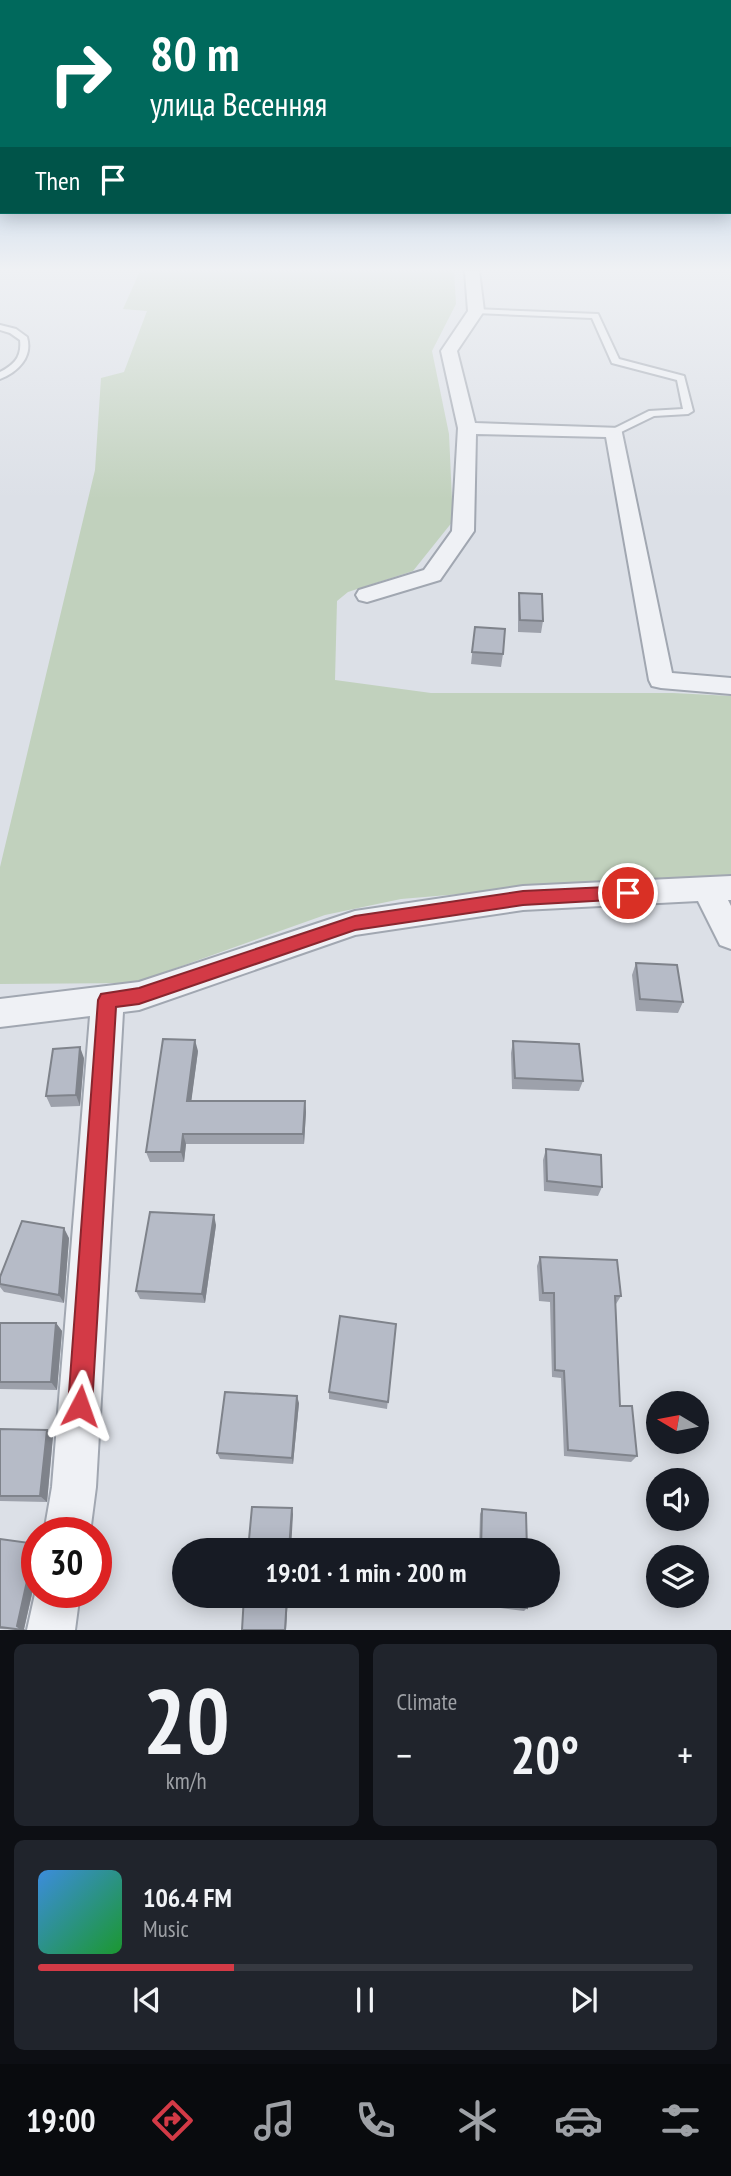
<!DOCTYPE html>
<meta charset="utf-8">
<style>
body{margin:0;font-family:"PT Sans Narrow",sans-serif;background:#20242c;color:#f1f3f6;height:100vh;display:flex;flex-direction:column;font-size:26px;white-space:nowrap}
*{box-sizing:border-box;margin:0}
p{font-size:23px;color:#9ea1a6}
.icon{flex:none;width:38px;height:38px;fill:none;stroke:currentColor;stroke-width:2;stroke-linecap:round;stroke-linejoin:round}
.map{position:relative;height:1630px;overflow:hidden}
.drawer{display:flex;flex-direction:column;gap:14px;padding:14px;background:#0d0f14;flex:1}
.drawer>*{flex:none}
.hud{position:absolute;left:0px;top:0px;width:732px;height:214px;box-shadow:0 4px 18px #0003;background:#00695c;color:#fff;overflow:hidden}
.needle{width:46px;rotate:280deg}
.controls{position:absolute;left:646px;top:1391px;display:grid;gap:14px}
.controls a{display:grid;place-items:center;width:63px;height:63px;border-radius:50%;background:#171b24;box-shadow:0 4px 18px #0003;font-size:35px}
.speed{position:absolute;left:21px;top:1517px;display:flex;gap:14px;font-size:35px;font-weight:700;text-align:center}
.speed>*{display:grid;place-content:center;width:91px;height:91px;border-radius:50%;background:#171b24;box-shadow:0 4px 18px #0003;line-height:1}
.speed .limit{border:10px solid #d22;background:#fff;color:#111}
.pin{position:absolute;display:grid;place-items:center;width:60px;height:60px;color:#fff;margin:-30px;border:4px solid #fff;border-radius:50%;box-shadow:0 2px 7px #0007}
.me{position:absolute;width:77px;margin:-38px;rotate:4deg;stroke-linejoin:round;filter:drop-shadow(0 0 5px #0008)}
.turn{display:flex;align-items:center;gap:24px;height:147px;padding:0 35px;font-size:32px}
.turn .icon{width:91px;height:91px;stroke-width:2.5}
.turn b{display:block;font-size:49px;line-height:60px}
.then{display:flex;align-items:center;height:66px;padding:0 35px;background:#0003;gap:14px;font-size:26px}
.big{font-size:52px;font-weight:800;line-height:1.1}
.drawer .widget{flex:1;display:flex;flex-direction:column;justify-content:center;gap:10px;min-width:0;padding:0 24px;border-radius:10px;background:#20242c}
.drawer .dial{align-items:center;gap:0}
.dial b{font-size:91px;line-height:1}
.song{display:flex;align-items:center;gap:21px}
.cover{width:84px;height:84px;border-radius:10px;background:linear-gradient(135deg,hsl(210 70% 55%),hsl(130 70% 35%))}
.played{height:7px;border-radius:4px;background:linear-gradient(90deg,#d33a46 30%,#363941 30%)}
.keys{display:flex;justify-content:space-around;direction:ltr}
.heat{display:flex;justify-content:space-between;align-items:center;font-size:38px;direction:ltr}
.drawer .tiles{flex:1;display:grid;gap:14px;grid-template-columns:1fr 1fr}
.widget:last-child{grid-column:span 2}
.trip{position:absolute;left:172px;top:1538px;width:388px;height:70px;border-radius:35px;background:#171b24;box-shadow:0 4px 18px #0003;font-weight:800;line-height:70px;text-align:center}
.tabs{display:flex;height:112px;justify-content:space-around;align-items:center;background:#090b0e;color:#9ea1a6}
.tabs .icon{width:49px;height:49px}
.tabs .selected{color:#d33a46}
.tabs b{font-size:32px;color:#f1f3f6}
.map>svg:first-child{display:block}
</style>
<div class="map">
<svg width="731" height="1630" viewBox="0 0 731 1630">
<rect width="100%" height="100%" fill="#dce0e7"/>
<path fill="#c1d1bd" d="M 140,271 L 454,271 L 456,304 L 432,351 L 449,434 L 453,521 L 413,571 L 348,592 L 337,601 L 335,680 L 431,693 L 673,693 L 731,696 L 731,875 L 589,883 L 401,899 L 325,915 L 134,983 L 0,984 L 0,867 L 95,470 L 101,378 L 124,372 L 147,311 L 123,309 Z"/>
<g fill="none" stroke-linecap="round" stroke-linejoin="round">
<defs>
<path id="lane" d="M 473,309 L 598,314 L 619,359 L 684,376 L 693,411 L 688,414 L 654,416 L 617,434 L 611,434 L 611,430 L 649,411 L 683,409 L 677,380 L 612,363 L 592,318 L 476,313 L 472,311 Z
M 0,325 L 16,329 L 27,337 C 33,357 18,372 0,379 L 0,372 C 14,365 22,357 20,340 L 10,333 L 0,330 Z"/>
<path id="street" d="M 465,271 L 479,271 L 484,311 L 457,351 L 475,423 L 621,428 L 672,673 L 731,678 L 731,694 L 661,688 L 652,686 L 649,680 L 606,437 L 476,434 L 474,531 L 440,580 L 367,602 L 359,600 L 356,595 L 359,590 L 424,570 L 452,531 L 458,428 L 441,351 L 468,311 Z
M 731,876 L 731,900 L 728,900 L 731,906 L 731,949 L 720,945 L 698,901 L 523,910 L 355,935 L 139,1010 L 123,1012 L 96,1487 L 90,1533 L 44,1533 L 52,1487 L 90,1016 L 0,1027 L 0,999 L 139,982 L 355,911 L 523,886 Z
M 37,1585 L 37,1592 L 80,1592 L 75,1630 L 27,1630 Z"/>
</defs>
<use href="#lane" stroke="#a1a7b1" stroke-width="4"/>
<use href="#street" stroke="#a1a7b1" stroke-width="4"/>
<use href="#lane" fill="#eff1f5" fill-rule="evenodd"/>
<use href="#street" fill="#eff1f5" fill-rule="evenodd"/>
</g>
<path fill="#9da1ab" d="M 519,593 L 543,621 L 541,633 L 518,632 L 518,605 Z
M 475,627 L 503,654 L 501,667 L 471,664 Z
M 636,963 L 683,1002 L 678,1013 L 636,1011 L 632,975 Z
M 513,1041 L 583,1081 L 579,1091 L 512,1089 L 511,1053 Z
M 198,1051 L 191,1101 L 305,1101 L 306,1112 L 304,1144 L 186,1144 L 184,1162 L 150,1162 L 146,1152 Z
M 84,1058 L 80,1106 L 51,1107 L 46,1096 Z
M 546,1149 L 602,1187 L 598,1196 L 544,1191 L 543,1160 Z
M 216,1225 L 205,1303 L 140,1299 L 136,1291 Z
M 69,1238 L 64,1303 L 4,1292 L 0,1287 L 0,1277 Z
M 540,1257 L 621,1296 L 616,1304 L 615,1304 L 620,1406 L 637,1456 L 631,1462 L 564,1456 L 561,1378 L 552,1377 L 550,1302 L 539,1301 L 537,1266 Z
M 0,1323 L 56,1323 L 62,1331 L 57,1390 L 0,1389 Z
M 396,1324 L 387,1409 L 329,1399 L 329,1392 Z
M 299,1403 L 293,1464 L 220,1459 L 217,1453 Z
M 0,1429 L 53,1436 L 47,1502 L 0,1501 Z
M 482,1509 L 527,1550 L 479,1550 L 480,1514 Z
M 0,1539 L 37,1544 L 37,1588 L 34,1586 L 24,1629 L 25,1630 L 0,1629 Z
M 478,1596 L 527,1596 L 527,1608 L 524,1611 L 478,1605 Z"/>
<path fill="#7f838b" d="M 195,1040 L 198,1051 L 190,1111 L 187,1101 Z
M 80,1047 L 84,1058 L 80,1106 L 76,1095 Z
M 305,1101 L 306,1112 L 304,1144 L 303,1134 Z
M 183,1134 L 186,1144 L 184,1162 L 181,1152 Z
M 214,1215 L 216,1225 L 205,1303 L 202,1294 Z
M 64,1228 L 69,1238 L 64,1303 L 59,1295 Z
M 56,1323 L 62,1331 L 57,1390 L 51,1382 Z
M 297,1396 L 299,1403 L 293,1464 L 292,1458 Z
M 47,1430 L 53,1436 L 47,1502 L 40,1496 Z
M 292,1508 L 293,1514 L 291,1550 L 289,1550 Z
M 32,1579 L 37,1581 L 37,1586 L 34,1584 L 24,1629 L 25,1630 L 23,1630 L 17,1626 L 27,1581 Z
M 287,1596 L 288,1596 L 286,1630 L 285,1630 Z"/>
<path fill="#b6bbc7" stroke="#7f838b" stroke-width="2" d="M 519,593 L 542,594 L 543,621 L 520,620 Z
M 475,627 L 505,629 L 503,654 L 472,652 Z
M 636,963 L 677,965 L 683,1002 L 640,999 Z
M 163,1039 L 195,1040 L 187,1101 L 305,1101 L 303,1134 L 183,1134 L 181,1152 L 146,1152 Z
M 513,1041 L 579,1044 L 583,1081 L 515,1078 Z
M 80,1047 L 76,1095 L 46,1096 L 53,1049 Z
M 546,1149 L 601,1155 L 602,1187 L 547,1181 Z
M 150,1212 L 214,1215 L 202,1294 L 136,1291 Z
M 22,1221 L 64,1228 L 59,1295 L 0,1284 L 0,1277 Z
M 540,1257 L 617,1260 L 621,1296 L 615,1296 L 620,1406 L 632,1406 L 637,1456 L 568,1450 L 564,1371 L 555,1370 L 554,1293 L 543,1293 Z
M 340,1316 L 396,1324 L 388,1402 L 329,1392 Z
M 0,1323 L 56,1323 L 51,1382 L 0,1382 Z
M 225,1392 L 297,1396 L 292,1458 L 217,1453 Z
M 0,1429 L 47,1430 L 40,1496 L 0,1496 Z
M 252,1507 L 292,1508 L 289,1550 L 248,1550 Z
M 482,1509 L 526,1513 L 527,1550 L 481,1550 Z
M 0,1539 L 37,1544 L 37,1581 L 36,1586 L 33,1586 L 32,1579 L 27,1581 L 17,1626 L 23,1630 L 0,1627 Z
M 244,1596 L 287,1596 L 285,1630 L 242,1630 Z
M 481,1596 L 527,1596 L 527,1608 L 480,1602 Z"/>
<linearGradient id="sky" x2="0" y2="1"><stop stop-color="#87b0dc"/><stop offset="0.54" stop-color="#eff1f4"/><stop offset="1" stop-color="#eff1f4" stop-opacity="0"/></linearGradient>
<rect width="731" height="499" fill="url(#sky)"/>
<path fill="#d33a46" stroke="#89262e" stroke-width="2" d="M 628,886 L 634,888 L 637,893 L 634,897 L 628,899 L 523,905 L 355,930 L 139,1004 L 116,1007 L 92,1406 L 88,1414 L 80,1418 L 71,1414 L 68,1406 L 98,1000 L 101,994 L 139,988 L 355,916 L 523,891 Z"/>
</svg>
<div class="controls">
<a><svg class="needle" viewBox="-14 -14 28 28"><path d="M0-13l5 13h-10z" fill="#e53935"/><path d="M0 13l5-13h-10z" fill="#9ea1a6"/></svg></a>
<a><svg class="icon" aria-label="sound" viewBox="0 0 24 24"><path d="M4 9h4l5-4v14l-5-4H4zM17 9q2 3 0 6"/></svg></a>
<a><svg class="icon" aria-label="layers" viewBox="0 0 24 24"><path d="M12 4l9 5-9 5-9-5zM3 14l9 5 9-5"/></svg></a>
</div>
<div class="speed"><div class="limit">30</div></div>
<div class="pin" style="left:628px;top:893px;background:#d93025"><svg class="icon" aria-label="arrive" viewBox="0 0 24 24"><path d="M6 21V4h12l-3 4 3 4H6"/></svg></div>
<svg class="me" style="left:80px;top:1406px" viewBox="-20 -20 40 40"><path d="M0-17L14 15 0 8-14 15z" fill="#d33a46" stroke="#fff" stroke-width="4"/></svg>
<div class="trip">19:01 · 1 min · 200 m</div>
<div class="hud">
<div class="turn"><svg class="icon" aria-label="right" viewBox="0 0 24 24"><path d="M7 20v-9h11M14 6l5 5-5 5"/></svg><div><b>80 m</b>улица Весенняя</div></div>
<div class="then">Then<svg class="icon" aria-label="arrive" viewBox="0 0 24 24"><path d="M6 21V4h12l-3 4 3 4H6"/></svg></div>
</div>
</div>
<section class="drawer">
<div class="tiles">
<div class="widget dial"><b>20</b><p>km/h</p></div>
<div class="widget"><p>Climate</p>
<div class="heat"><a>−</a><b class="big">20°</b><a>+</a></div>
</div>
<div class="widget">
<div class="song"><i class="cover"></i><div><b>106.4 FM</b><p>Music</p></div></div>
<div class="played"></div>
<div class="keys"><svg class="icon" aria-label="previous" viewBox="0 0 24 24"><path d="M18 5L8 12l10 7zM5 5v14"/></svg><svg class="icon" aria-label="pause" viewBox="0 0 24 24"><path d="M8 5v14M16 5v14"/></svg><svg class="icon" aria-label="next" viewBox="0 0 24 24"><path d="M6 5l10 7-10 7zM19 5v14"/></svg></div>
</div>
</div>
</section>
<nav class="tabs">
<b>19:00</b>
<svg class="icon selected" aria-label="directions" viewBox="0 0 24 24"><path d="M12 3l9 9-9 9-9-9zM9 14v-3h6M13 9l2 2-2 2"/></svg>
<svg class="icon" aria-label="music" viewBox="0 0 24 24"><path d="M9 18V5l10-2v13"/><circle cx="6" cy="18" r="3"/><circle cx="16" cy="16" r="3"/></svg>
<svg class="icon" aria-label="phone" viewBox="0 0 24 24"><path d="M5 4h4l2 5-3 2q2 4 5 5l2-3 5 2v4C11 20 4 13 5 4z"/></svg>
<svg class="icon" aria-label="climate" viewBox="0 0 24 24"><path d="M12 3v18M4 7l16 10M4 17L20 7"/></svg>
<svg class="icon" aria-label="car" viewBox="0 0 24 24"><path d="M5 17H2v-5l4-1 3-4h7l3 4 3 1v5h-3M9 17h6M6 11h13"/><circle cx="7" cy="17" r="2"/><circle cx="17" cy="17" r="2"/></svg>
<svg class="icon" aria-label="filters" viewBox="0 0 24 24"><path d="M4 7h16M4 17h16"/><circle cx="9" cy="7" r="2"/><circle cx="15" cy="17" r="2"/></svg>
</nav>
